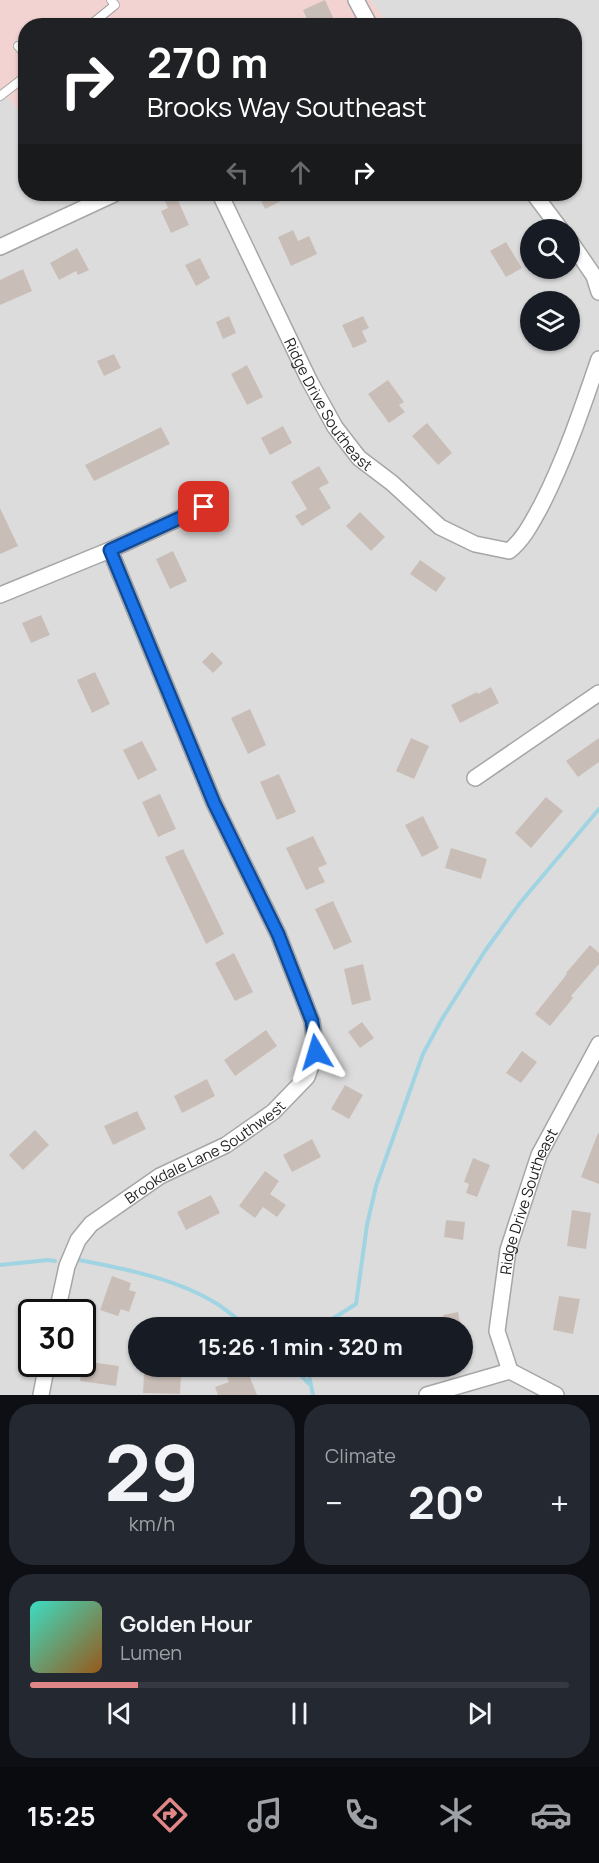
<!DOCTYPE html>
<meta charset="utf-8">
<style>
body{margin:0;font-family:Manrope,sans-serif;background:#242831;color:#f1f3f6;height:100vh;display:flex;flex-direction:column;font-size:22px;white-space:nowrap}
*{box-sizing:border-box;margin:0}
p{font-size:20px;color:#9ea1a6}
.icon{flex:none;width:33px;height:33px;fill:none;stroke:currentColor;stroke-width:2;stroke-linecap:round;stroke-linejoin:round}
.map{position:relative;height:1395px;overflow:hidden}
.details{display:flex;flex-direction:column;gap:9px;padding:9px;background:#0d0f14;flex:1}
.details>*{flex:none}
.top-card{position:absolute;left:18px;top:18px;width:564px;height:183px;border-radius:24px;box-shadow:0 2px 4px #0004;background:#202124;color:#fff;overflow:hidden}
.controls{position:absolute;left:520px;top:219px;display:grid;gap:12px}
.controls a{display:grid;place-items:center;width:60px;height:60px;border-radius:50%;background:#171b24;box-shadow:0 2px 4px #0004;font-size:30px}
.speed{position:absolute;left:18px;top:1299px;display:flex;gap:12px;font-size:30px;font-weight:700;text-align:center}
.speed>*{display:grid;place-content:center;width:78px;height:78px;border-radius:50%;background:#171b24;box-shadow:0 2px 4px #0004;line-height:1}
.speed .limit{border:3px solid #111;border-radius:9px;background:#fff;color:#111}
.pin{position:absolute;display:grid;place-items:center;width:51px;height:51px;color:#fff;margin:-26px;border-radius:12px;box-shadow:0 3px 9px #0006}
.me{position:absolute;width:66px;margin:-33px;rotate:353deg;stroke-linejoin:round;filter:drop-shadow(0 0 4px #0008)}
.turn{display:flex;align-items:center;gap:21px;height:126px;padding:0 30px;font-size:27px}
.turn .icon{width:78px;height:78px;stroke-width:2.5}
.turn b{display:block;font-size:42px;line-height:51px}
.lanes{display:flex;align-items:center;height:57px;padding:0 30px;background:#0003;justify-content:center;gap:30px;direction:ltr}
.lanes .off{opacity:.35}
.big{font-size:45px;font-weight:700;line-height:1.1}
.details .tile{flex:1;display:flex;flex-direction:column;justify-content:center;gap:9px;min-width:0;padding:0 21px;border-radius:24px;background:#242831}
.details .dial{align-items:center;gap:0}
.dial b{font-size:78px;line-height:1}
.song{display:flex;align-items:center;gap:18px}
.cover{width:72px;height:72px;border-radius:9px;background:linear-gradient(135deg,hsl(170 70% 55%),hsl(30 70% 35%))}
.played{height:6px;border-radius:3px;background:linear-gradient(90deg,#e18687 20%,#363941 20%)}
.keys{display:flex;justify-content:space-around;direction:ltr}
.heat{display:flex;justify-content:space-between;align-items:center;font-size:33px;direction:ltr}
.details .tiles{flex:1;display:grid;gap:9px;grid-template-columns:1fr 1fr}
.tile:last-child{grid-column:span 2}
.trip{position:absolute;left:128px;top:1317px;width:345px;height:60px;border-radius:30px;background:#171b24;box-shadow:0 2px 4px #0004;font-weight:700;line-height:60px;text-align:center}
.tabs{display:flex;height:96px;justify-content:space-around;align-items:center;background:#090b0e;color:#9ea1a6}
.tabs .icon{width:42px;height:42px}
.tabs .active{color:#e18687}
.tabs b{font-size:27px;color:#f1f3f6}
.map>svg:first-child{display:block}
</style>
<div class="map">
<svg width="599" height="1395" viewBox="0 0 599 1395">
<rect width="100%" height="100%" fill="#f1ece4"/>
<path fill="#dddcdc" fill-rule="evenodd" d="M 371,0 L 599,0 L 599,1395 L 0,1395 L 0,89 L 25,117 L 26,194 L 574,194 L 574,26 L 388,25 ZM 531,230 L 570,230 L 570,268 L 531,268 ZM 531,302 L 570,302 L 570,340 L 531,340 ZM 32,1312 L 82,1312 L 82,1364 L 32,1364 ZM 138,1328 L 462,1328 L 462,1366 L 138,1366 Z"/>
<path fill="#f3d3d1" d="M 0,0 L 371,0 L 388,25 L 26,26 L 25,117 L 0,89 Z"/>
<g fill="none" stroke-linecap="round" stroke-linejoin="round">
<path stroke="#a0d4e3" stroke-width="4" d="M 79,1260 C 126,1269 178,1279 219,1305 C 229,1312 239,1320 248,1328
M 0,1265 L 48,1260 L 55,1261
M 318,1328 L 356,1304 L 367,1225 L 376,1186 L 423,1054 L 442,1019 L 485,951 L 520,903 L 599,809
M 292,1366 L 309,1384
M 307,1366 L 313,1395"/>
</g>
<path fill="#c9beb7" d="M 325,0 L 337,26 L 310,26 L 303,10 Z
M 258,194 L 277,194 L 281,201 L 265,209 Z
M 176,196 L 189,225 L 171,233 L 161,211 L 168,208 L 165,201 Z
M 293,230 L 298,241 L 309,236 L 317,254 L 291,266 L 278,237 Z
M 506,242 L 522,268 L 506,277 L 490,251 Z
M 77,248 L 89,270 L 78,275 L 76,271 L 59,280 L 50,263 Z
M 200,258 L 210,278 L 196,286 L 185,265 Z
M 23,269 L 32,291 L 0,305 L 0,280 Z
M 229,316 L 236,333 L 223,339 L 216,322 Z
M 363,316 L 369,328 L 362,331 L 367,342 L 353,348 L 342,325 Z
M 114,354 L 121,368 L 104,376 L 97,361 Z
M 247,365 L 263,397 L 247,405 L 231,374 Z
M 388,380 L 404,402 L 399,405 L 405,412 L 389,423 L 368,394 Z
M 427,423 L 452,453 L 438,465 L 412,436 Z
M 283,426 L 292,443 L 270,455 L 261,438 Z
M 161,427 L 170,444 L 94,481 L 85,465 Z
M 319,466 L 329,483 L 319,488 L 331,508 L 302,526 L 295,516 L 307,509 L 291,482 Z
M 0,508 L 18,546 L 0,554 Z
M 360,512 L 385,537 L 371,551 L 346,526 Z
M 173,551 L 187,581 L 170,589 L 156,559 Z
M 420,560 L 446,578 L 436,592 L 410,574 Z
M 41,615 L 50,635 L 31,643 L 22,623 Z
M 212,652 L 223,663 L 213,673 L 202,662 Z
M 95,672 L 110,704 L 92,713 L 77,680 Z
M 491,687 L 499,703 L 460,723 L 451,705 L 477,692 L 478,694 Z
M 250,709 L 266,745 L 248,754 L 231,718 Z
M 411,738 L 429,746 L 414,779 L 396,771 Z
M 599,738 L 599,762 L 578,777 L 566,761 Z
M 142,741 L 157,770 L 138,780 L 123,750 Z
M 279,774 L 296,812 L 277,820 L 260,782 Z
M 160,794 L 176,829 L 158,837 L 142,802 Z
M 546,797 L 563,811 L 531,848 L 515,833 Z
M 423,816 L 439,848 L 422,857 L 405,825 Z
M 313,836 L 327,864 L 318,868 L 325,882 L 306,890 L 286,848 Z
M 451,848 L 487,859 L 481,879 L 445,868 Z
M 183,849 L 224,934 L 206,944 L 165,857 Z
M 333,901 L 352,942 L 334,950 L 315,909 Z
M 590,945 L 599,953 L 599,964 L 571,996 L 573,998 L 550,1026 L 535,1014 L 567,974 L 566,973 Z
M 234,953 L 253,992 L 235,1001 L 215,963 Z
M 363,964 L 371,1000 L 352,1005 L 344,969 Z
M 362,1022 L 374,1038 L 360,1048 L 348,1032 Z
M 266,1030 L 277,1046 L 235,1076 L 224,1060 Z
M 522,1051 L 537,1062 L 521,1083 L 506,1073 Z
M 207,1079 L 215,1096 L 182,1113 L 174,1096 Z
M 345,1085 L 363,1095 L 349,1119 L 331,1109 Z
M 137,1111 L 146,1129 L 113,1145 L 104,1126 Z
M 35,1130 L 49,1145 L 23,1170 L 9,1155 Z
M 598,1133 L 599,1134 L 599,1184 L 581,1177 Z
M 312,1139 L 321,1157 L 292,1172 L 283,1155 Z
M 473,1158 L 490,1165 L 477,1197 L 466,1193 L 469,1184 L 464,1182 Z
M 265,1171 L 279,1181 L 270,1194 L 286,1205 L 277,1217 L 263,1207 L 255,1218 L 239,1206 Z
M 211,1195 L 220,1213 L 186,1230 L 177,1212 Z
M 572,1210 L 591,1213 L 586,1249 L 567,1246 Z
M 446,1220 L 465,1222 L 463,1240 L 444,1237 Z
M 112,1276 L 131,1283 L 129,1290 L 136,1292 L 129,1312 L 121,1309 L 118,1316 L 100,1310 Z
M 559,1296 L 580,1299 L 573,1334 L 553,1330 Z
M 458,1312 L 461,1328 L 445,1328 L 443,1315 Z
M 83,1361 L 119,1366 L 116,1386 L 80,1381 Z
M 247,1370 L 257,1395 L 218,1395 L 215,1387 L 229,1382 L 227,1377 Z
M 144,1373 L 181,1375 L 180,1394 L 143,1393 Z"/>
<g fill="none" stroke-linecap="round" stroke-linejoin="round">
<defs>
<path id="service" d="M 89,26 L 115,5 L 111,0
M 18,46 L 26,55
M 0,96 L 26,76"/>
<g id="minor">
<path d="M 356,0 L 370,26"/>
<path id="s1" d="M 220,194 L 309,380 L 335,427 L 359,458 L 392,483 L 440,527 L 475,544 L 509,551 C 524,539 532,522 541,506 C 565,459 582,409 599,359"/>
<path d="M 534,194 L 561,230"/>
<path d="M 570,241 L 594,276 L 599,292"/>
<path d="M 0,247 L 114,194"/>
<path d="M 0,595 L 110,550 L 204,507"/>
<path d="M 475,778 L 599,693"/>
<path id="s2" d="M 57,1312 L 67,1266 L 78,1240 L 91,1224 L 160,1176 L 226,1145 L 273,1112 L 307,1077 L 316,1052 L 312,1021 L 278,934 L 214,803 L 110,550"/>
<path id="s3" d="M 510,1371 L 497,1331 L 508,1250 L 539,1155 L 599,1044"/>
<path d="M 41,1395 L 47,1364"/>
<path d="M 427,1395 L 510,1371 L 556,1395"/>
</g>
</defs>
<use href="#service" stroke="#a6a6a6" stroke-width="10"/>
<use href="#minor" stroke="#a6a6a6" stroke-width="18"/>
<use href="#service" stroke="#fff" stroke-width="8"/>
<use href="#minor" stroke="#fff" stroke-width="15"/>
</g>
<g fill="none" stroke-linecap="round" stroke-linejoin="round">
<defs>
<path id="route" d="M 204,507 L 110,550 L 214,803 L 278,934 L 312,1021 L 316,1052"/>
</defs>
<use href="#route" stroke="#114b97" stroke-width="15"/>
<use href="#route" stroke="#1a73e8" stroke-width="10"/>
</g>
<g text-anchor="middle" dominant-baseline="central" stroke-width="6" stroke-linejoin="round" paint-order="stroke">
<g font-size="15" fill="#1f1f1f" stroke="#fff">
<text stroke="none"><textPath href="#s1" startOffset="237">Ridge Drive Southeast</textPath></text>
<text stroke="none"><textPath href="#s2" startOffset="231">Brookdale Lane Southwest</textPath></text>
<text stroke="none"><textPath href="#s3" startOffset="176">Ridge Drive Southeast</textPath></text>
</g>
</g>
</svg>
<div class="controls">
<a><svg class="icon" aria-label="search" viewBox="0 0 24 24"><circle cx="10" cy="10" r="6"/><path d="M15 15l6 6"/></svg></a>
<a><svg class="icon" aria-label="layers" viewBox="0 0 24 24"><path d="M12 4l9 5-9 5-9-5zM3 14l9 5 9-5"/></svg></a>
</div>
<div class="speed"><div class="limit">30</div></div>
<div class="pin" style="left:204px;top:507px;background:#d93025"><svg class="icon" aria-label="arrive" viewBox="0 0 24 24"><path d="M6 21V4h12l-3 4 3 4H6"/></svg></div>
<svg class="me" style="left:316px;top:1052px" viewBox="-20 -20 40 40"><path d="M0-17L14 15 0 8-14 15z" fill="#1a73e8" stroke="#fff" stroke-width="4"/></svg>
<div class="trip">15:26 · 1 min · 320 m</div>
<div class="top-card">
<div class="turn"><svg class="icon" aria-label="right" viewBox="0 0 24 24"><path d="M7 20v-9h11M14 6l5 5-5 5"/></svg><div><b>270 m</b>Brooks Way Southeast</div></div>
<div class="lanes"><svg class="icon off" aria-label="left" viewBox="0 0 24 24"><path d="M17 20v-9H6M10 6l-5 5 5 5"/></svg><svg class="icon off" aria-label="ahead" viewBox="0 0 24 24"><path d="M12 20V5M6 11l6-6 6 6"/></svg><svg class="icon" aria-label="right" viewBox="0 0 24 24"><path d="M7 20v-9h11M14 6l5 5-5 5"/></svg></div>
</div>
</div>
<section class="details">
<div class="tiles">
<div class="tile dial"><b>29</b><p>km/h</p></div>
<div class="tile"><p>Climate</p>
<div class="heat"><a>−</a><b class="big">20°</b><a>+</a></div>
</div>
<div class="tile">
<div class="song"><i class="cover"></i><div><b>Golden Hour</b><p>Lumen</p></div></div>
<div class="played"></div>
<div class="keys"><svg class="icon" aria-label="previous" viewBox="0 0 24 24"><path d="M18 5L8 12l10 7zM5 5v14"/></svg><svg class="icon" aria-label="pause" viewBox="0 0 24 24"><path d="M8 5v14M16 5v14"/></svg><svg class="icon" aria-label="next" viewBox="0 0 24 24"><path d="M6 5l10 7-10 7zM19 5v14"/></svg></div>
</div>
</div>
</section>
<nav class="tabs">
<b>15:25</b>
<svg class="icon active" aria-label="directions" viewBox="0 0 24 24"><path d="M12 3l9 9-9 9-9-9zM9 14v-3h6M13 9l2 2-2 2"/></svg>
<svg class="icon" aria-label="music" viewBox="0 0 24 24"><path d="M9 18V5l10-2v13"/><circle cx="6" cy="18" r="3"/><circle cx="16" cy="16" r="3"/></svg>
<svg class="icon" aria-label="phone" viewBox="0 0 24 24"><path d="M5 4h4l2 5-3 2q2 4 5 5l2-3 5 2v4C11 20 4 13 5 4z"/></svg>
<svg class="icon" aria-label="climate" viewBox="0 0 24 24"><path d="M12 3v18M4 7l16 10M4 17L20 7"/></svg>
<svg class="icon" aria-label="car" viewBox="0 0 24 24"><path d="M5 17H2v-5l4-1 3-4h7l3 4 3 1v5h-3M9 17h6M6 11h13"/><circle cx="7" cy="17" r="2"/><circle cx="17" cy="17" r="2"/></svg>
</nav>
